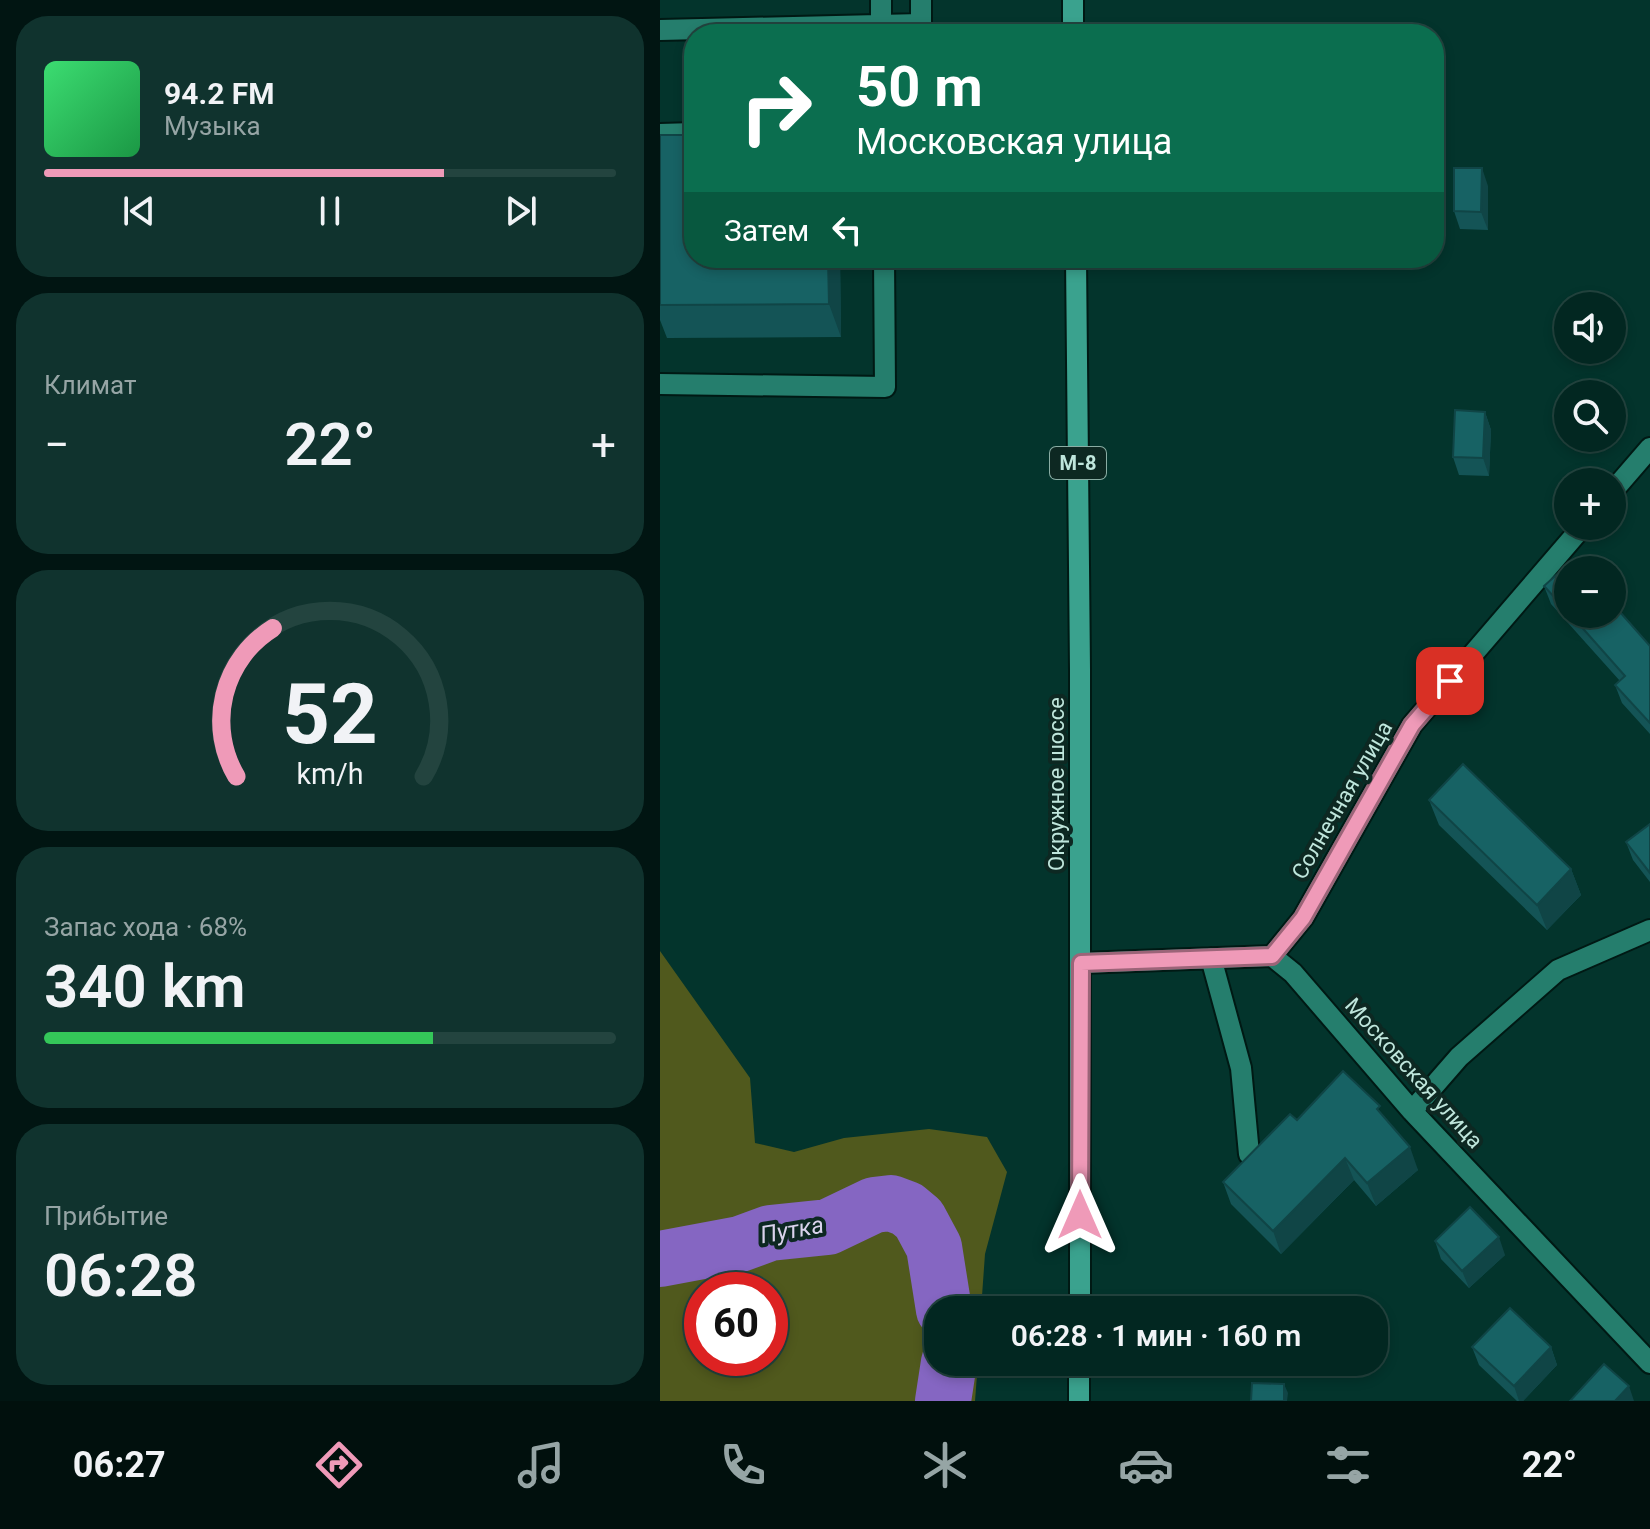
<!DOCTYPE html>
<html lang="ru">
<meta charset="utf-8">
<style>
body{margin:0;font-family:Roboto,sans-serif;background:#10332e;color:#f1f3f6;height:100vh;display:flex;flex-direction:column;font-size:30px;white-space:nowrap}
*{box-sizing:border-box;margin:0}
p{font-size:26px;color:#96a5a5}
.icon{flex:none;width:44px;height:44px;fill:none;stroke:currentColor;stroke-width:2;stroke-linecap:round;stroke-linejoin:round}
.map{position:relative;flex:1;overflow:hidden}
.side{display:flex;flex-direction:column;gap:16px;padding:16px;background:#011512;width:660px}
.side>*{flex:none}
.top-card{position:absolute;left:24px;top:24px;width:760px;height:244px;border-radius:32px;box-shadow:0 4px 12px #0003,0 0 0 2px #23443f;background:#0b6e4f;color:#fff;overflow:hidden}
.tools{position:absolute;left:894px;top:292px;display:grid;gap:16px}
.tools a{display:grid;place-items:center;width:72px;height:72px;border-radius:50%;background:#022721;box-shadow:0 4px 12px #0003,0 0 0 2px #23443f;font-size:40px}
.speed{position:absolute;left:24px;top:1272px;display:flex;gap:16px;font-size:40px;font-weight:700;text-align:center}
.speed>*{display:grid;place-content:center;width:104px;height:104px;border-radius:50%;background:#022721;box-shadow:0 4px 12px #0003,0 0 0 2px #23443f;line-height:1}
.speed .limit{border:12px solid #d22;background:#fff;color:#111}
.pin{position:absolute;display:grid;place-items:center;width:68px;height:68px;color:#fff;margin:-34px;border-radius:16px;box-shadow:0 4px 12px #0006}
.me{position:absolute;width:88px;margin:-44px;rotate:0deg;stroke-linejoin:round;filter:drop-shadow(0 0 6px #0008)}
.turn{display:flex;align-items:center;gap:28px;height:168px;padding:0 40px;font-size:36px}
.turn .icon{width:104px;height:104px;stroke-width:2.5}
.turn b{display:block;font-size:56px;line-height:68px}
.then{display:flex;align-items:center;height:76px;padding:0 40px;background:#0003;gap:16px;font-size:30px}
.big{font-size:60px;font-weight:600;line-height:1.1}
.side .widget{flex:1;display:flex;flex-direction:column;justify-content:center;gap:12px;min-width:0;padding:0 28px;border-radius:32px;background:#10332e}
.side .dial{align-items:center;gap:0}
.dial svg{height:208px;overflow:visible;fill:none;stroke:#23443f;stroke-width:7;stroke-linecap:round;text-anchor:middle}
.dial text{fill:#f1f3f6;stroke:none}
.song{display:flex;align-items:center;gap:24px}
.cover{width:96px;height:96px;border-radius:12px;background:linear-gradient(135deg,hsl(140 70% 55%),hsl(140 70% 35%))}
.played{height:8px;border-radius:4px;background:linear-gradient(90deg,#ef9ab8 70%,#23443f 70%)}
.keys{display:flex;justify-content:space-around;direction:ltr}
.heat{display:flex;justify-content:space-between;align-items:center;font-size:44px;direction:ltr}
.charge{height:12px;border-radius:6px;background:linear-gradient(90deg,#34c759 68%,#23443f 0)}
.trip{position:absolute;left:264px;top:1296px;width:464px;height:80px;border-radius:32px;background:#022721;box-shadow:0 4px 12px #0003,0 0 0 2px #23443f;font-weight:600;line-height:80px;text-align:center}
.menu{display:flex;height:128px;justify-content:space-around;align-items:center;background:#01100d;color:#96a5a5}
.menu .icon{width:56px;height:56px}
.menu .current{color:#ef9ab8}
.menu b{font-size:36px;color:#f1f3f6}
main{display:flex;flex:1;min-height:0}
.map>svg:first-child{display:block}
</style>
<main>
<section class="side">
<div class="widget">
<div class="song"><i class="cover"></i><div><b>94.2 FM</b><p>Музыка</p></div></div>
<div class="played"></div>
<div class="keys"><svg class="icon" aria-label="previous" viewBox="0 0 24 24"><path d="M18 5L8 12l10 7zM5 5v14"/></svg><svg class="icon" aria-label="pause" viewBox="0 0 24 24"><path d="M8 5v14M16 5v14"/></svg><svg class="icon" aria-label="next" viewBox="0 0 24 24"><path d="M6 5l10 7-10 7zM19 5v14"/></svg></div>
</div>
<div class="widget"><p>Климат</p>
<div class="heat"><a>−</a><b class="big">22°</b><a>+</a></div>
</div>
<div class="widget dial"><svg viewBox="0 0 100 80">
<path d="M14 69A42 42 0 1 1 86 69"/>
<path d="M14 69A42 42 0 0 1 28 12" stroke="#ef9ab8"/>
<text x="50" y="56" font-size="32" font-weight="700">52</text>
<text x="50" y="72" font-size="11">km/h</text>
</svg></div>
<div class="widget"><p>Запас хода · 68%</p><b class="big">340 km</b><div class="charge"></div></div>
<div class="widget"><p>Прибытие</p><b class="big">06:28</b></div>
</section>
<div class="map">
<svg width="990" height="1401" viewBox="0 0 990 1401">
<rect width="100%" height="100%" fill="#03342c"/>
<path fill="#50591d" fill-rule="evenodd" d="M 0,951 L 90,1078 L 95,1143 L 134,1152 L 184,1138 L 269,1129 L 327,1137 L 347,1172 L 325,1254 L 321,1310 L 278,1310 L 278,1362 L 318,1362 L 315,1401 L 0,1401 ZM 42,1290 L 110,1290 L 110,1358 L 42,1358 Z"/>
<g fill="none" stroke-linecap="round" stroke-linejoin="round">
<path stroke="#8566c2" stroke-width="56" d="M 0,1259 L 80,1244 L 110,1233 L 168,1227 L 214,1205 L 231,1203 L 247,1209 L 259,1219 L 274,1247 L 284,1310
M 283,1401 L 289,1362"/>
<defs>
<path id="minor" d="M 221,0 L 221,34
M 0,30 L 261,24
M 261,34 L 261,0
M 0,134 L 34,133
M 0,384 L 225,387 L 224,258
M 952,492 L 990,448
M 612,956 L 643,918 L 752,725 L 923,526
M 551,958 L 581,1068 L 589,1154
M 421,963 L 612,956 L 633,973 L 752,1111 L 990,1363
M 752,1111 L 799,1057 L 898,970 L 990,930"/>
<path id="major" d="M 413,0 L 413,34
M 416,258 L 420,669 L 420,1310
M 419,1401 L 419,1362"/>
</defs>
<use href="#minor" stroke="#001914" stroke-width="24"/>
<use href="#major" stroke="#001914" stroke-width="24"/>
<use href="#minor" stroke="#257e6d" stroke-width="20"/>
<use href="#major" stroke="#3aa28e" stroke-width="20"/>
</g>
<path fill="#145456" d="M 0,135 L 180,258 L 181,337 L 7,338 L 0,320 Z
M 828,186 L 828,230 L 800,229 L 794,211 Z
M 825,412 L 831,430 L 829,476 L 799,475 L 793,457 Z
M 908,570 L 908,614 L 952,614 L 990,646 L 990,734 L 962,703 L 955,685 L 960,681 L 891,604 L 884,586 Z
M 769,800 L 911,869 L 921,895 L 887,930 L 779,825 Z
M 990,824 L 990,882 L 973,860 L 966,842 Z
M 724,1116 L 758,1170 L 716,1206 L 694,1180 L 621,1254 L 571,1204 L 563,1182 L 637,1120 Z
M 775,1241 L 845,1255 L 809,1288 L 781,1259 Z
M 812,1347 L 891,1347 L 897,1365 L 863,1401 L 857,1401 L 819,1365 Z"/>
<path fill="#104546" d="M 822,168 L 828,186 L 828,230 L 821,212 Z
M 168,258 L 180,258 L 181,337 L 169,304 Z
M 825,412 L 831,430 L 829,476 L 823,458 Z
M 911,869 L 921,895 L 887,930 L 877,905 Z
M 750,1147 L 758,1170 L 716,1206 L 707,1183 Z
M 685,1158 L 694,1180 L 621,1254 L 613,1231 Z
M 839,1237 L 845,1255 L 809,1288 L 802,1271 Z
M 891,1347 L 897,1365 L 863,1401 L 859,1401 L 854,1386 Z
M 624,1384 L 628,1393 L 627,1401 L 624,1401 Z
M 969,1386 L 974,1401 L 955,1401 Z"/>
<path fill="#176264" stroke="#104546" stroke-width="2" d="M 0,135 L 34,135 L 34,258 L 168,258 L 169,304 L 0,305 Z
M 794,168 L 822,168 L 821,212 L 794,211 Z
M 795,410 L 825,412 L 823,458 L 793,457 Z
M 913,560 L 923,570 L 908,570 L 908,612 L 884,586 Z
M 952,603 L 990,646 L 990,723 L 955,685 L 965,676 L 910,614 L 952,614 Z
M 803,764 L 911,869 L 877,905 L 769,800 Z
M 990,824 L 990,873 L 966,842 Z
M 683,1071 L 720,1106 L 717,1109 L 750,1147 L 707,1183 L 685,1158 L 613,1231 L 563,1182 L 630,1114 L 637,1120 Z
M 810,1207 L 839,1237 L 802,1271 L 775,1241 Z
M 850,1308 L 891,1347 L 854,1386 L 812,1347 Z
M 944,1364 L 969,1386 L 955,1401 L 910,1401 Z
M 592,1383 L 624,1384 L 624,1401 L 591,1401 Z"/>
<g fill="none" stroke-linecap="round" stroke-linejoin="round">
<defs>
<path id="route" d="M 420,1215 L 421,963 L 612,956 L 643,918 L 752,725 L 790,681"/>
</defs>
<use href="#route" stroke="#9b6478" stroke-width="20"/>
<use href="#route" stroke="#ef9ab8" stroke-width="14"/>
</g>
<g text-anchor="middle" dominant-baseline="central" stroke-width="8" stroke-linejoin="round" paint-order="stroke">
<rect fill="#0d2822" stroke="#8aada4" stroke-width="2" x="390" y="447" width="56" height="32" rx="6"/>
<g font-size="20" font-weight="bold" fill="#bfe6dc">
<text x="418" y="463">М-8</text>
</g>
<g font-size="22" fill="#bfe6dc" stroke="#0d2822">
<text transform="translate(396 784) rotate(-90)">Окружное шоссе</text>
<text transform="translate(682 800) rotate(-60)">Солнечная улица</text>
<text transform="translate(754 1073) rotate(48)">Московская улица</text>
</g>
<g font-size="24" font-style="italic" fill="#dad3ec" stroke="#0d2822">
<text transform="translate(132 1230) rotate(-10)">Путка</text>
</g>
</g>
</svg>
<div class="tools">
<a><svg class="icon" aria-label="sound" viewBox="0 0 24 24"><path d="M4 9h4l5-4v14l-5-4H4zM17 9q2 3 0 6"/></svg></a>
<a><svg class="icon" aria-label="search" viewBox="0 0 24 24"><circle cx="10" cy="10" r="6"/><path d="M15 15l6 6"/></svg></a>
<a>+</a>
<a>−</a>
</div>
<div class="speed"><div class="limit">60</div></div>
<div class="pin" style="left:790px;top:681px;background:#d93025"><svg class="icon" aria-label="arrive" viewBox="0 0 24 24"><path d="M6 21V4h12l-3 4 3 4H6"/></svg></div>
<svg class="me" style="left:420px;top:1215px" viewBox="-20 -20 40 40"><path d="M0-17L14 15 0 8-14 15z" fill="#ef9ab8" stroke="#fff" stroke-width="4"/></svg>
<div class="trip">06:28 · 1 мин · 160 m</div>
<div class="top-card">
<div class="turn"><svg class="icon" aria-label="right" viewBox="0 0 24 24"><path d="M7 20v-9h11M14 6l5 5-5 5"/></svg><div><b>50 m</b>Московская улица</div></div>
<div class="then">Затем<svg class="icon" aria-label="left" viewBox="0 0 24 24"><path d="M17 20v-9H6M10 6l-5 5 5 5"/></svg></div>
</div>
</div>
</main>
<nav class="menu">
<b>06:27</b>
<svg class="icon current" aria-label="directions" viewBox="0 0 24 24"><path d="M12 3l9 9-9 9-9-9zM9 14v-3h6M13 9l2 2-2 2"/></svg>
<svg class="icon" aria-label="music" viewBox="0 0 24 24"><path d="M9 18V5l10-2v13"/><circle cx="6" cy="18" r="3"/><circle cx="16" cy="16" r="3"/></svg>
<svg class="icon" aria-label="phone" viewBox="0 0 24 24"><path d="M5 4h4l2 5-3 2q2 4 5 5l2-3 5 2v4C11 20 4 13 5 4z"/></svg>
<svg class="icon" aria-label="climate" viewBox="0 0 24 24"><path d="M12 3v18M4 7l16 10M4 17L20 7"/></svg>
<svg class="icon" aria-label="car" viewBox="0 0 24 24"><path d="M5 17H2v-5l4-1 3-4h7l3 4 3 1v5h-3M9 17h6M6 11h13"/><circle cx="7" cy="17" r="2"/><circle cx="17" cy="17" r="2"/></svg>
<svg class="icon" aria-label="filters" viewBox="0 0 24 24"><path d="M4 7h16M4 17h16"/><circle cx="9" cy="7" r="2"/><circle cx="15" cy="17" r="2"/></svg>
<b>22°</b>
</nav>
